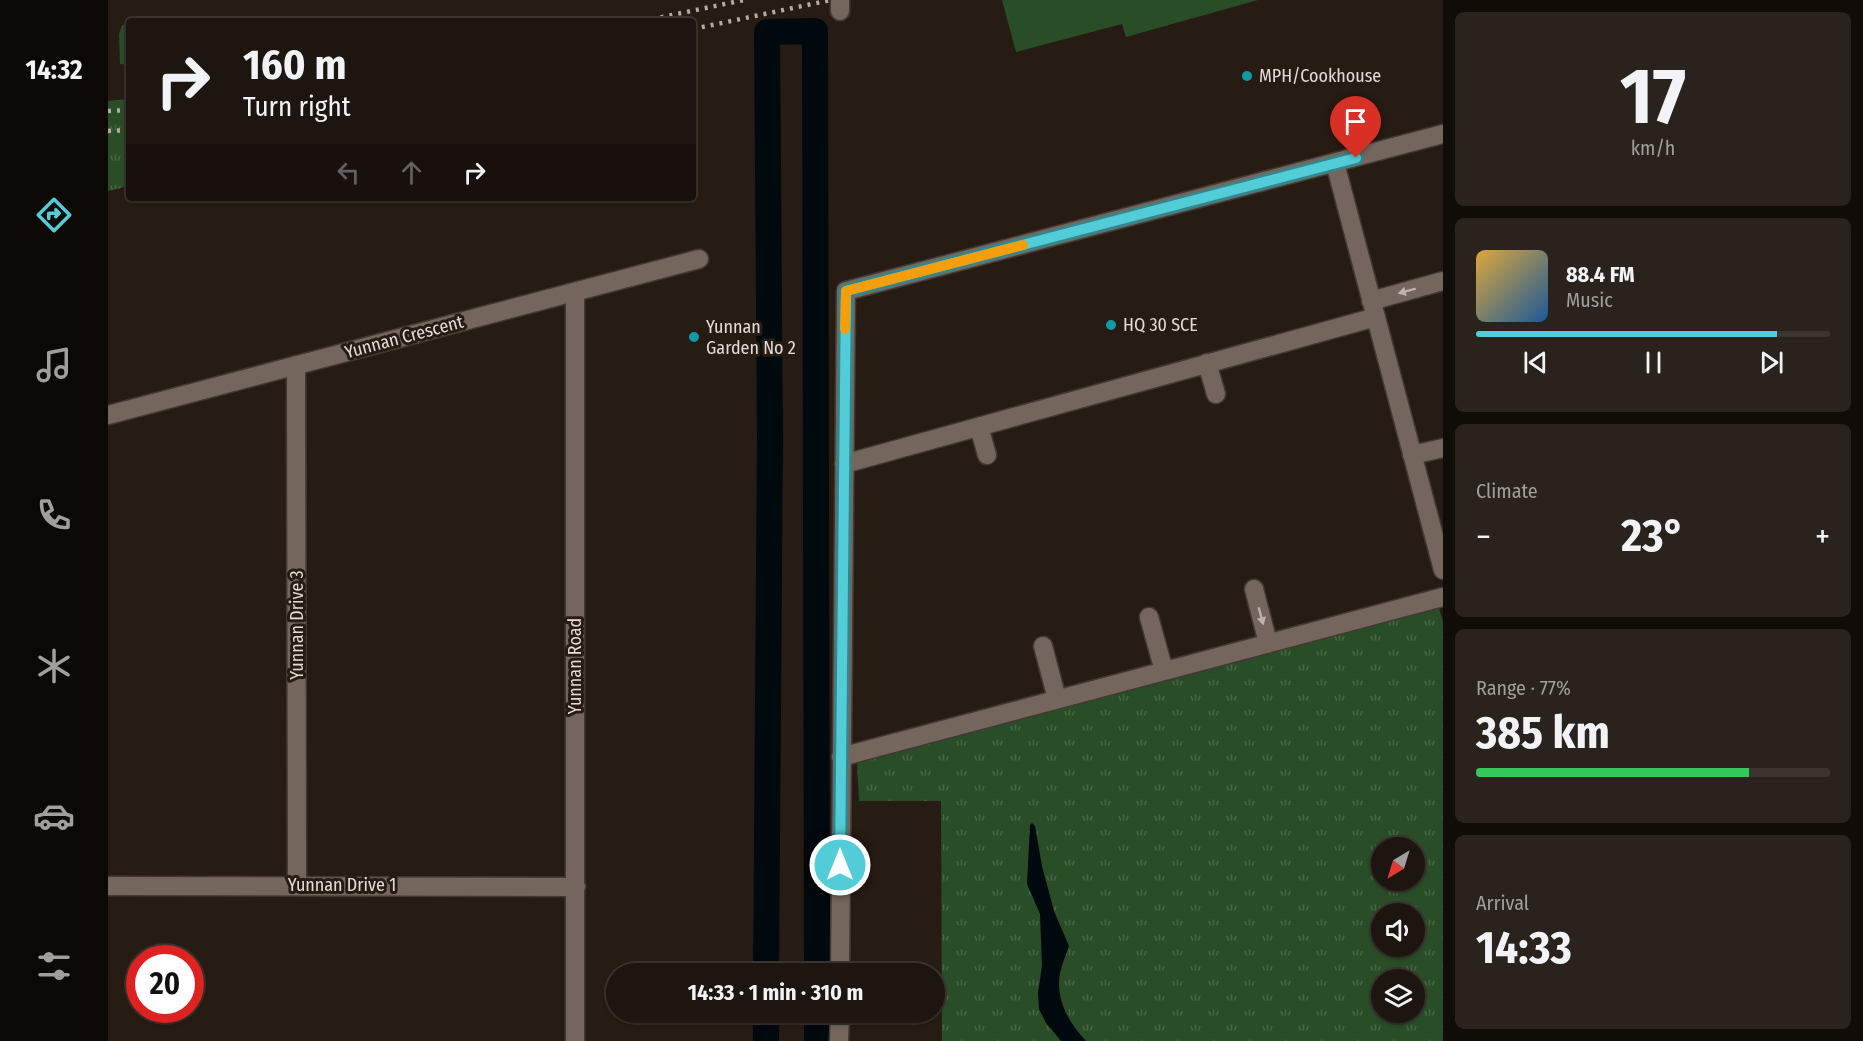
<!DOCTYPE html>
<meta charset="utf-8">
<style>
body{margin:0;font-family:"Fira Sans Condensed",sans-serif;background:#2a221d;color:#f1f3f6;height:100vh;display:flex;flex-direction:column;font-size:22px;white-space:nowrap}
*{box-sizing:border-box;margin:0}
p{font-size:20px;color:#a09f9e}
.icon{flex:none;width:33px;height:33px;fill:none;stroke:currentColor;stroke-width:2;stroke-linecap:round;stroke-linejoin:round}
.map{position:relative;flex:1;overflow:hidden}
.side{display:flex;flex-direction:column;gap:12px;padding:12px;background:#100c08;width:420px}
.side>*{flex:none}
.banner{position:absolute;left:18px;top:18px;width:570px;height:183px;border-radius:6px;box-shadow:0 2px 4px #0004,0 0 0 2px #3b342f;background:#1d150f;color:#f1f3f6;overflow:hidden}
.needle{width:39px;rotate:218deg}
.tools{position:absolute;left:1263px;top:837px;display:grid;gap:12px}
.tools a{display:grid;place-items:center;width:54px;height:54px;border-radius:50%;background:#1d150f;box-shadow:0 2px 4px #0004,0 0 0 2px #3b342f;font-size:30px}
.speed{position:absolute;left:18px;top:945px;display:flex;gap:12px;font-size:30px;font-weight:700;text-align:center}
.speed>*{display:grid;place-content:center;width:78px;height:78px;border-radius:50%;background:#1d150f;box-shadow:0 2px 4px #0004,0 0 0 2px #3b342f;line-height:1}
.speed .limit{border:9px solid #d22;background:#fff;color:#111}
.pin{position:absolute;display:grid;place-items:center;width:51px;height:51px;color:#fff;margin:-62px -26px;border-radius:50% 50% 50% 0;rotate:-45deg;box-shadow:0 0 6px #0007}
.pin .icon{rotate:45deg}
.me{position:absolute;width:66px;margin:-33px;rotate:0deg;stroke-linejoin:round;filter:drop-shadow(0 0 4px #0008)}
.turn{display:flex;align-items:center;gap:21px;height:126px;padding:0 18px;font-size:27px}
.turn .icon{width:78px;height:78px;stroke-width:2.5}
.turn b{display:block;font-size:42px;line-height:51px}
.lanes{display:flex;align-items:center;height:57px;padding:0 18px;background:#0003;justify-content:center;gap:30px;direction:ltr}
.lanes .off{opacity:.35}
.big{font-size:45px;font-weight:700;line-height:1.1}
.side .widget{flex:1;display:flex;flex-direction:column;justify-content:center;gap:9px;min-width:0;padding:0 21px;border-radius:9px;background:#2a221d}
.side .dial{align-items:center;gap:0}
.dial b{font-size:78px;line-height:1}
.song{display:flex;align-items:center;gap:18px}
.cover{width:72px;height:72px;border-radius:9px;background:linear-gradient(135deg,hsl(40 70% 55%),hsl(210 70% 35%))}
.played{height:6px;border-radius:3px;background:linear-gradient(90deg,#52ccd6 85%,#3b342f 85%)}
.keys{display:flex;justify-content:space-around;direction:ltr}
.heat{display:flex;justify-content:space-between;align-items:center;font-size:33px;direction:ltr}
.charge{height:9px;border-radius:4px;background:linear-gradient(90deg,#34c759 77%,#3b342f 0)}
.trip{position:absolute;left:498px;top:963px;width:339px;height:60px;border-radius:30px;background:#1d150f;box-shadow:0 2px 4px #0004,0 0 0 2px #3b342f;font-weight:700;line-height:60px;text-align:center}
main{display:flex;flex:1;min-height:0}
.tab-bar{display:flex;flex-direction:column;width:108px;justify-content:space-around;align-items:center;background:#0c0806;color:#a09f9e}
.tab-bar .icon{width:42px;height:42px}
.tab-bar .on{color:#52ccd6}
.tab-bar b{font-size:27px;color:#f1f3f6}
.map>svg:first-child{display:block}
</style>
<main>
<nav class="tab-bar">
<b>14:32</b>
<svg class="icon on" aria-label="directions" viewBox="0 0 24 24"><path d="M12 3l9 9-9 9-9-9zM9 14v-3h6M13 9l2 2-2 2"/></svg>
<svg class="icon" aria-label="music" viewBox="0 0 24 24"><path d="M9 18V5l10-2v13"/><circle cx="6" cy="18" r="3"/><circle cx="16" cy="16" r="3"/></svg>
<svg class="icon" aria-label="phone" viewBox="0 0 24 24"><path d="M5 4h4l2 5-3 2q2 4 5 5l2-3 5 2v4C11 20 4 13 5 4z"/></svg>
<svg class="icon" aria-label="climate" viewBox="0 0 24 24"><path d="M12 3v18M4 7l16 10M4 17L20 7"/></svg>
<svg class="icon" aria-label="car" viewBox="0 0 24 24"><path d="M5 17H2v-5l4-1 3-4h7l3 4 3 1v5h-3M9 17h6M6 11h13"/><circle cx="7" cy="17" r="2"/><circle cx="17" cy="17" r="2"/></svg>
<svg class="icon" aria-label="filters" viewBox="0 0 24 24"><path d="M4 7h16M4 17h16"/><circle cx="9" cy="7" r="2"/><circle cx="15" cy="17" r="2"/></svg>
</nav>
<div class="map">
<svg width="1335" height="1041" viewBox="0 0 1335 1041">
<defs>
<pattern id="grass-tufts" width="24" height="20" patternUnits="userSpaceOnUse" patternTransform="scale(1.5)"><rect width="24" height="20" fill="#294d27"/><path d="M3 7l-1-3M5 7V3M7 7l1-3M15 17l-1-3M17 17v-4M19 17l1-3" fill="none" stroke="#486645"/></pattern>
</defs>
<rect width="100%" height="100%" fill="#271c14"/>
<path fill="url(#grass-tufts)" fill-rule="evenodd" d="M 21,99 L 21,186 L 0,191 L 0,101 Z
M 1331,608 L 1335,622 L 1335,1041 L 834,1041 L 833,801 L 751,801 L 749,763 ZM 1274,848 L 1306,848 L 1306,880 L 1274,880 ZM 1274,914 L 1306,914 L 1306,946 L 1274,946 ZM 1274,980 L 1306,980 L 1306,1012 L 1274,1012 Z"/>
<path fill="#294d27" d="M 894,0 L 1150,0 L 1018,37 L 1014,24 L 908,52 Z
M 21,24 L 21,65 L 12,64 L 11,34 L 14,25 Z"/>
<path fill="#00090e" d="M 924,823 L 927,826 L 934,866 L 946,911 L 961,946 C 958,955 954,964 952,973 C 947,999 961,1023 978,1041 L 953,1041 L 938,1023 L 931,1009 L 930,993 L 934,966 L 932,914 L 919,884 L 922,825 Z"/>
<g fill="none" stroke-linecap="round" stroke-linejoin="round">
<path stroke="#00090e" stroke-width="26" d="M 658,974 L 662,437 L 659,32 L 707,31 L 709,974
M 709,1012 L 709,1041
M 658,1041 L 658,1012"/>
<defs>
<path id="minor" d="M 732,11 L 732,0
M 1227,163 L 1335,570
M 467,292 L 467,1041
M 1263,301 L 1335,281
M 1099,363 L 1108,394
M 188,365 L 189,885
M 0,415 L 591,259
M 871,427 L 879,455
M 1304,455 L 1335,448
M 736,464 L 1268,317
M 1146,589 L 1160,643
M 1041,617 L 1056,671
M 935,646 L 949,699
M 733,757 L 1335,597
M 0,886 L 468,887
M 732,974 L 738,291 L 1335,134
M 731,1041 L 732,1012"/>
</defs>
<use href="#minor" stroke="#423935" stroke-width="21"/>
<use href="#minor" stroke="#74665d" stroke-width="18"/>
<path stroke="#b3aba4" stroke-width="4.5" stroke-dasharray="3 6" stroke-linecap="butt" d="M 535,21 L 636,0
M 585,29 L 723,0
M 0,111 L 21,110
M 0,131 L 21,130"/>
</g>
<defs><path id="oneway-solid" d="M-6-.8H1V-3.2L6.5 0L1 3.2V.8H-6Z" transform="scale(1.5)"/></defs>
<g fill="#bcb2ab">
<use href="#oneway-solid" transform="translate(1299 291) rotate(165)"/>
<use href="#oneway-solid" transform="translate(1153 616) rotate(75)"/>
</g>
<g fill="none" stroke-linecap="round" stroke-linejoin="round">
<defs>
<path id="route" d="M 732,865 L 738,291 L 1248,158"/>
</defs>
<use href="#route" stroke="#35858b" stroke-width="15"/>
<use href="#route" stroke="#52ccd6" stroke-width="10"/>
<path stroke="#f59e0b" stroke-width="10" d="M 737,329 L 738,291 L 915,245"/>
</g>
<g fill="#0f9aa8" stroke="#271c14" stroke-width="2">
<circle cx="1139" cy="76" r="6"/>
<circle cx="1003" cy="325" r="6"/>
<circle cx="586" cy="337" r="6"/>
</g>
<g text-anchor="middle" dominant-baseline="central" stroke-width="6" stroke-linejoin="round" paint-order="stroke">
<g font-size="18" fill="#e3dbd5" stroke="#271c14" text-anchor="start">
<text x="1151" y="76">MPH/Cookhouse</text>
<text x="1015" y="325">HQ 30 SCE</text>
<text x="598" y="327">Yunnan<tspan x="598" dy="21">Garden No 2</tspan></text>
</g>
<g font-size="18" fill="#e3dbd5" stroke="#271c14">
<text transform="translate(296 337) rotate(-15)">Yunnan Crescent</text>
<text transform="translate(189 625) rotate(-90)">Yunnan Drive 3</text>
<text transform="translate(467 666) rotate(-90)">Yunnan Road</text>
<text x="234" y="885">Yunnan Drive 1</text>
</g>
</g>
</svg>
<div class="tools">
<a><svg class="needle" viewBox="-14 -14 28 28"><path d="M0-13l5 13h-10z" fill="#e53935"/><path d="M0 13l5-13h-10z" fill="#a09f9e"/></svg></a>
<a><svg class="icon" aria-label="sound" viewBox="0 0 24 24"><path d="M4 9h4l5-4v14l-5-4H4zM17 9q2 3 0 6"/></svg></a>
<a><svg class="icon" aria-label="layers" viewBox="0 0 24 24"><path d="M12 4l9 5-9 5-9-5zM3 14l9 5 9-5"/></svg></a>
</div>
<div class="speed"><div class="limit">20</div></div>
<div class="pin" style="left:1248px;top:158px;background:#d93025"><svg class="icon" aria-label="arrive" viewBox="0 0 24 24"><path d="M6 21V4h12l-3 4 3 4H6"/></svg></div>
<svg class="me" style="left:732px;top:865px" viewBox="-20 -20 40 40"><circle r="17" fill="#52ccd6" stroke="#fff" stroke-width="3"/><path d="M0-11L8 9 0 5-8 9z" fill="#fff"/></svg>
<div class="trip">14:33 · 1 min · 310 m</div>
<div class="banner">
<div class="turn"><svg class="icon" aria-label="right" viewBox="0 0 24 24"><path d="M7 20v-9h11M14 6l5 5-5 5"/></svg><div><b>160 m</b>Turn right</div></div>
<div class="lanes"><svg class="icon off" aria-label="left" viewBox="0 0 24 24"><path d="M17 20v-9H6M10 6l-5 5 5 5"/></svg><svg class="icon off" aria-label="ahead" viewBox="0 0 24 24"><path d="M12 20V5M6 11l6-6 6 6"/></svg><svg class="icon" aria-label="right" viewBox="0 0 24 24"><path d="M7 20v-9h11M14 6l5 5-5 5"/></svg></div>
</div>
</div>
<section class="side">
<div class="widget dial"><b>17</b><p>km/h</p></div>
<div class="widget">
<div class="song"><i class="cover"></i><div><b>88.4 FM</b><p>Music</p></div></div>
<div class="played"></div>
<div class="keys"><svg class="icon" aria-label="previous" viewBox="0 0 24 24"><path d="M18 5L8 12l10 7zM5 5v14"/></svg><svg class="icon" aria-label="pause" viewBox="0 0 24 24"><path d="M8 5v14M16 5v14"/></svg><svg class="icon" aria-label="next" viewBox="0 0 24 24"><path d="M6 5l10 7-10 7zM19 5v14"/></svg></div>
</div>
<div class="widget"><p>Climate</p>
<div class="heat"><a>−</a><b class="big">23°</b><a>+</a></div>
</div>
<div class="widget"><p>Range · 77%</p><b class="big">385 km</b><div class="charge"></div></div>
<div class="widget"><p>Arrival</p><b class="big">14:33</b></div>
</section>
</main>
